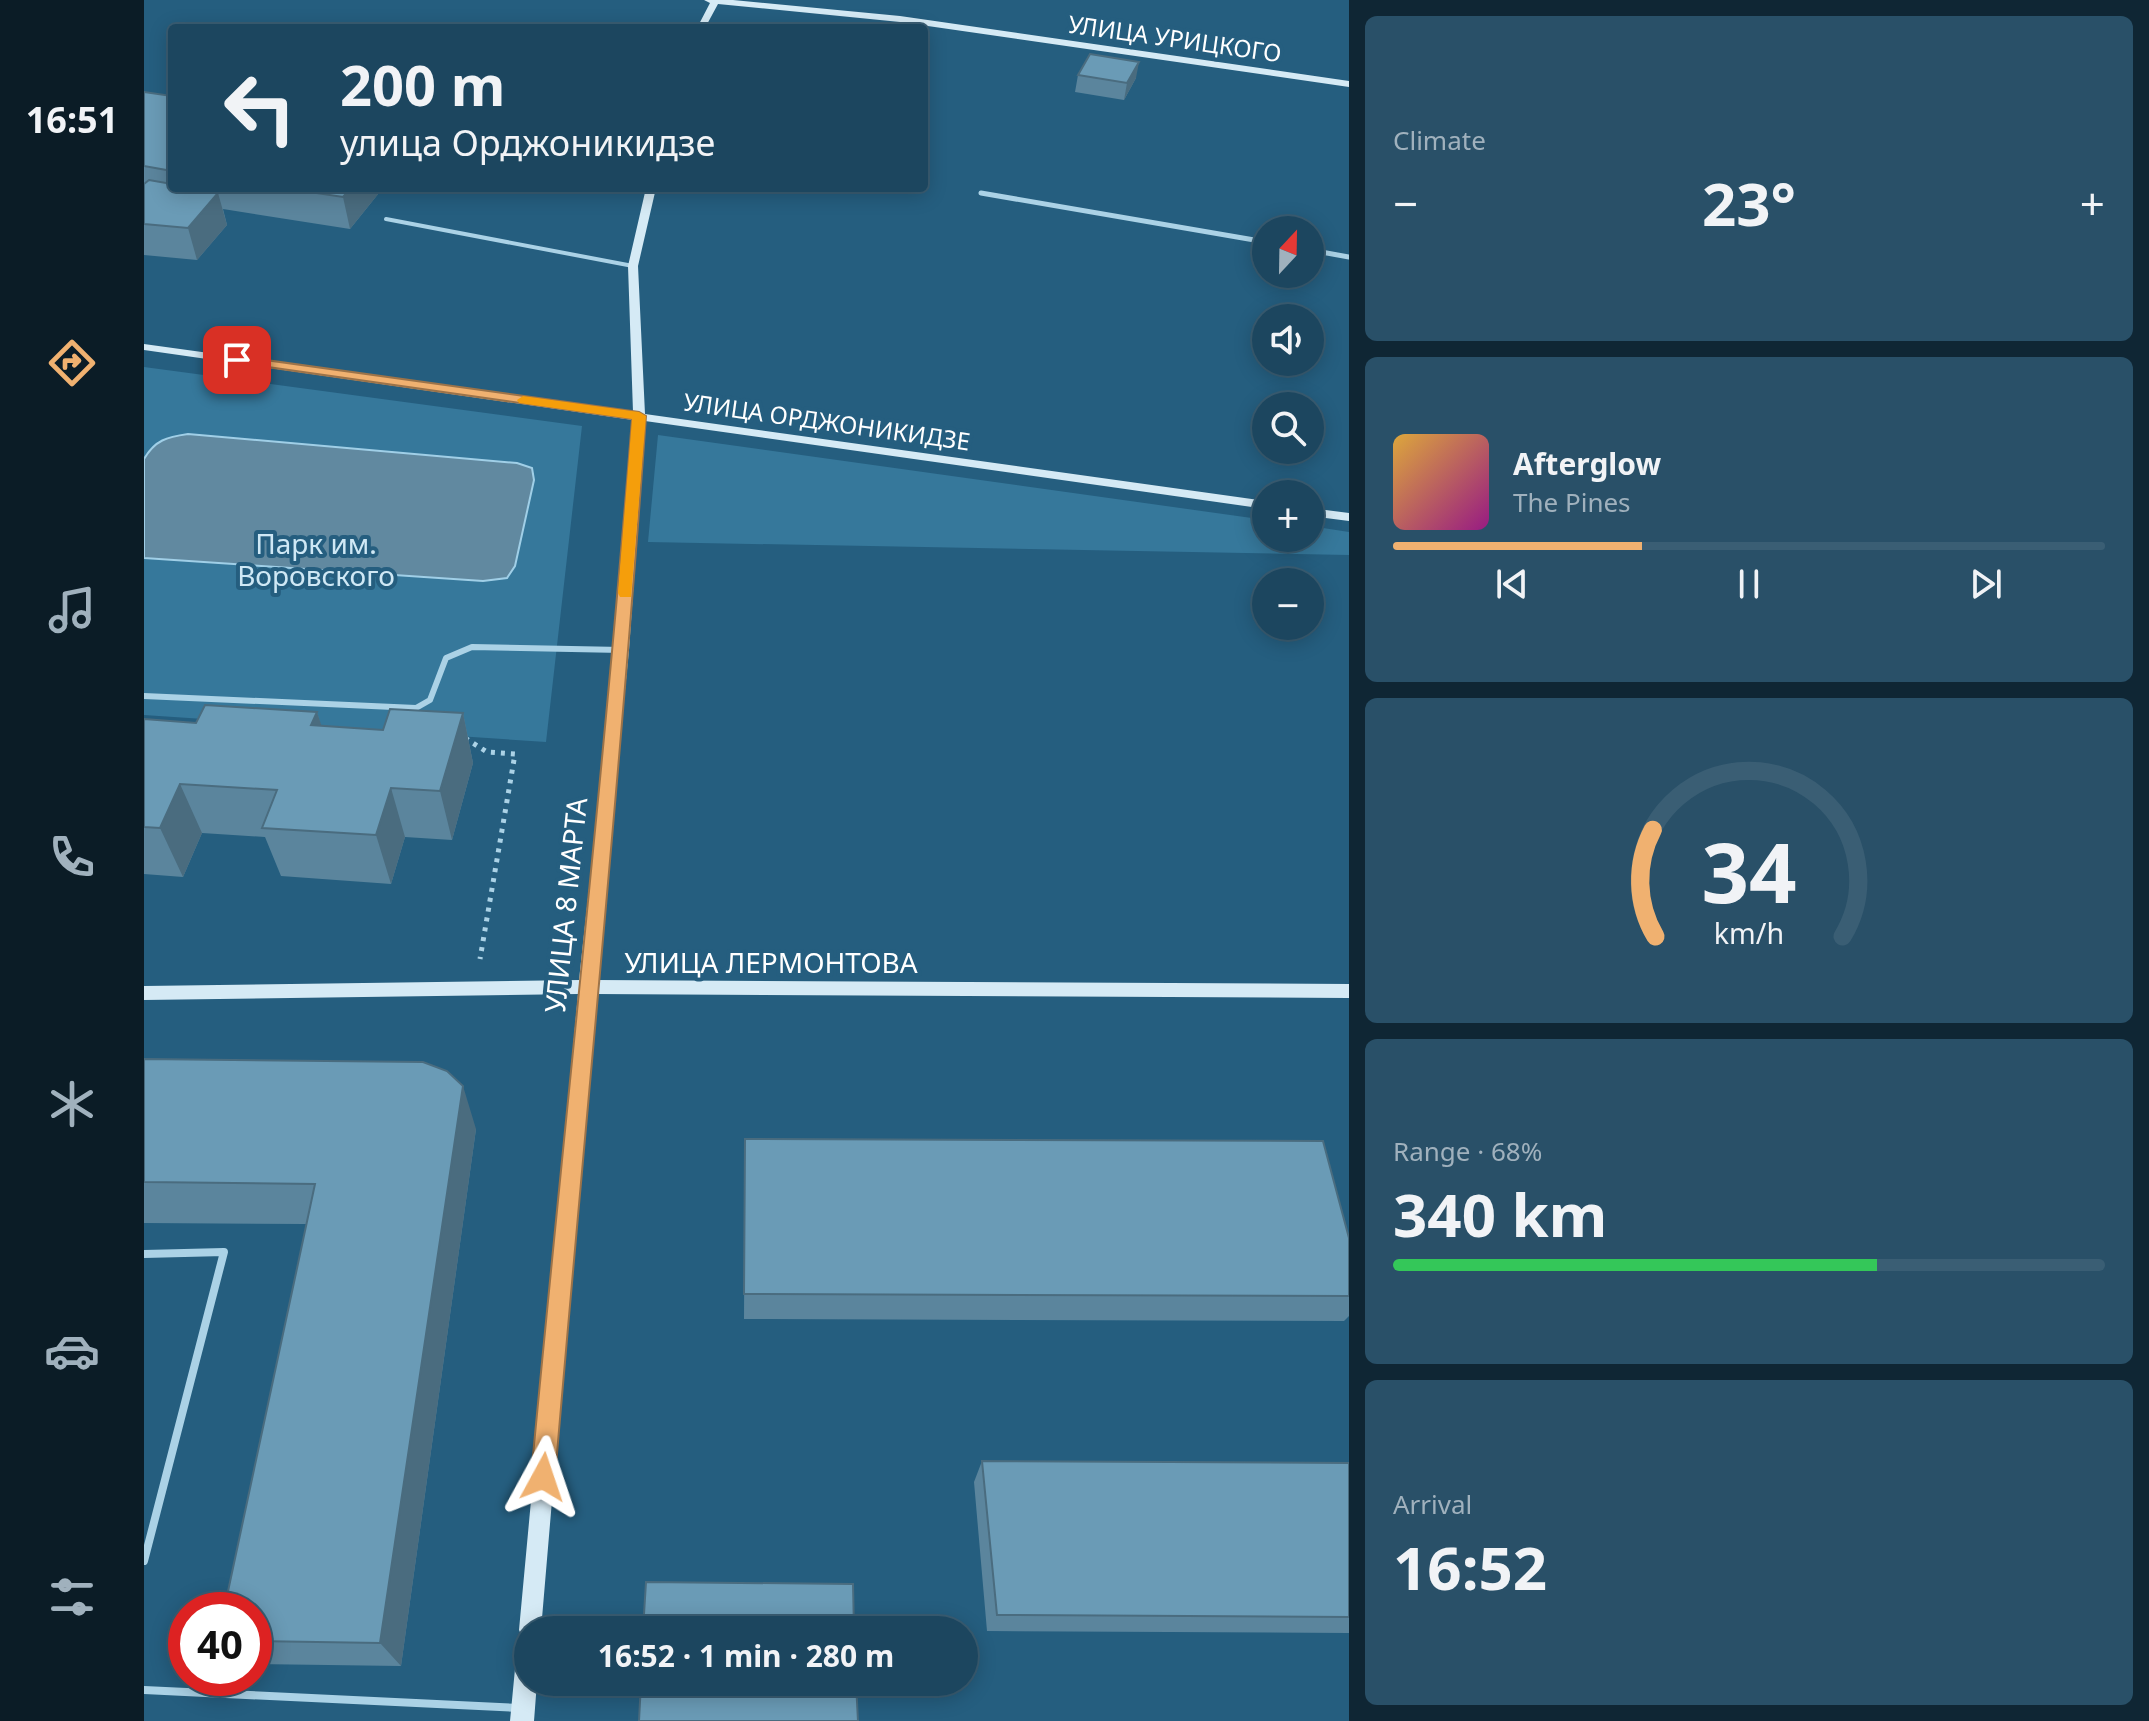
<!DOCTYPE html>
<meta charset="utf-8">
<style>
body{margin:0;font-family:"Noto Sans",sans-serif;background:#295068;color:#f1f3f6;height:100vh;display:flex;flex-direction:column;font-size:30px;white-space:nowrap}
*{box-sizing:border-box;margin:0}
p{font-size:26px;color:#a0b1bd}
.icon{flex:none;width:44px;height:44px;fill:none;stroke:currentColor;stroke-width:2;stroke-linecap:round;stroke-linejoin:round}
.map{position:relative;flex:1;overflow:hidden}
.details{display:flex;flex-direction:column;gap:16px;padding:16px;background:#0f2634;width:800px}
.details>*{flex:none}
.hud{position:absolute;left:24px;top:24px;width:760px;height:168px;border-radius:8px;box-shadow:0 4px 20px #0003,0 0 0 2px #3a5e74;background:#1c465f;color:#f1f3f6;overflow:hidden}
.needle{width:52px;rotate:22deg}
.buttons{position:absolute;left:1108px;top:216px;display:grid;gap:16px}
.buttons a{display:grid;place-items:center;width:72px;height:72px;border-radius:50%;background:#1c465f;box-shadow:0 4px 20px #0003,0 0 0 2px #3a5e74;font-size:40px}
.speed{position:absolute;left:24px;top:1592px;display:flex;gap:16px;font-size:40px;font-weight:700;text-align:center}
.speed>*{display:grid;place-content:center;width:104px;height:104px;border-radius:50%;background:#1c465f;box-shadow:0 4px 20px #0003,0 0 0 2px #3a5e74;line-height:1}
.speed .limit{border:12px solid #d22;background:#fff;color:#111}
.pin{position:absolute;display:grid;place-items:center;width:68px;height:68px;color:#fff;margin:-34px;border-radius:16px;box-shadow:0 4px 12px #0006}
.me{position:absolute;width:88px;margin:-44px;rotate:5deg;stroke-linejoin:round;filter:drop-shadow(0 0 6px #0008)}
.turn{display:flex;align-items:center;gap:28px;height:168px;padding:0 40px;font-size:36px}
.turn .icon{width:104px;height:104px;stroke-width:2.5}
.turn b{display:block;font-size:56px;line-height:68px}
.big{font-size:60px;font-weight:700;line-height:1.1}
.details .widget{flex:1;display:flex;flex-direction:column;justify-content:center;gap:12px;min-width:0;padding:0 28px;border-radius:12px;background:#295068}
.details .dial{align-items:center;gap:0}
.dial svg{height:208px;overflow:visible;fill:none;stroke:#3a5e74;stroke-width:7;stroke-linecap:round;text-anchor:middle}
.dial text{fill:#f1f3f6;stroke:none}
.song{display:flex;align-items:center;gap:24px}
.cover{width:96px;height:96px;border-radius:12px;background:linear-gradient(135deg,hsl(40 70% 55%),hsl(310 70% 35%))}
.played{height:8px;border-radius:4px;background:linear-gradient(90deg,#f0b170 35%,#3a5e74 35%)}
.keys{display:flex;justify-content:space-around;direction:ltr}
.heat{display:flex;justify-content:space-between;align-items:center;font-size:44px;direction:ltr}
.charge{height:12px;border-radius:6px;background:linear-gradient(90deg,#34c759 68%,#3a5e74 0)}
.trip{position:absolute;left:370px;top:1616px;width:464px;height:80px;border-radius:40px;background:#1c465f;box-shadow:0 4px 20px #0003,0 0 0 2px #3a5e74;font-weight:700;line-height:80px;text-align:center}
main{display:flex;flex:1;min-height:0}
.dock{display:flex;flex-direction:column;width:144px;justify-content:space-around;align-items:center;background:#0b1c26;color:#a0b1bd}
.dock .icon{width:56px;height:56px}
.dock .active{color:#f0b170}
.dock b{font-size:36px;color:#f1f3f6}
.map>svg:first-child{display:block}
</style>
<main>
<nav class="dock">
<b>16:51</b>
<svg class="icon active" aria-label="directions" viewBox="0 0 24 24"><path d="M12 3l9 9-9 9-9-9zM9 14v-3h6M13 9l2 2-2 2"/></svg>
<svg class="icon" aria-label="music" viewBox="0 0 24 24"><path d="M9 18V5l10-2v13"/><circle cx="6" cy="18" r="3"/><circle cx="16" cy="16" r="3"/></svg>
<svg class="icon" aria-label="phone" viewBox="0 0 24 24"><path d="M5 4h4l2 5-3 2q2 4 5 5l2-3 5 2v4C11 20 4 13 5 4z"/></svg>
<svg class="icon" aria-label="climate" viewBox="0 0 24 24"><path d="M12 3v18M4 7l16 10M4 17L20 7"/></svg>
<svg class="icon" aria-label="car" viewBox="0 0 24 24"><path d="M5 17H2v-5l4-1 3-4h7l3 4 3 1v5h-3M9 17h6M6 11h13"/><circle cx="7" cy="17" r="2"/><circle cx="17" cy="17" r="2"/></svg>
<svg class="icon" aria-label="filters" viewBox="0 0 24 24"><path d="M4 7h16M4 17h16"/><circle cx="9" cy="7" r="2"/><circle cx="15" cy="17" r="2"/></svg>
</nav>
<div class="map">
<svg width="1205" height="1721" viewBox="0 0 1205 1721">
<rect width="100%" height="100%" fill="#255e7f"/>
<path fill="#36789b" d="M 0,367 L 438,426 L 402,742 L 0,715 Z
M 514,435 L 1122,520 L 1122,538 L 1166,538 L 1166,526 L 1205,532 L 1205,555 L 504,542 Z"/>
<path fill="#6189a0" stroke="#a0cfe7" stroke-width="2" d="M 44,434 L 373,463 L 388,468 L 390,480 L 371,566 L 363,578 L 339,581 L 0,558 L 0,459 C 11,440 23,437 44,434 Z"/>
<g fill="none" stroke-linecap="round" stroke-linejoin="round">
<path stroke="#abd2e6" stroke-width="5" stroke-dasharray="4 6" stroke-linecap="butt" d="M 321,738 L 343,752 L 371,754 L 336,959"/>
<path stroke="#abd2e6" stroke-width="4" d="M 242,219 L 489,266"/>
<path stroke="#abd2e6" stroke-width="6" d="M 0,696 L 272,708 L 286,700 L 302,658 L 328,647 L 478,650"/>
<path stroke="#abd2e6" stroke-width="8" d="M 0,1254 L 80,1252 L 0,1561
M 0,1690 L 375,1708"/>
<path stroke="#abd2e6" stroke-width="5" d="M 837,193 L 1122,242
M 1166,250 L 1205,257"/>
<path fill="#d5eaf5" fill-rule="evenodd" d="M 560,0 L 589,0 L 756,16 L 1205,81 L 1205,87 L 756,22 L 574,4 L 561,28 L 553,28 L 566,3 Z
M 502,188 L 512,188 L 494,266 L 501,414 L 1122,501 L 1122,509 L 501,421 L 485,650 L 452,980 L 1205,984 L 1205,998 L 451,994 L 397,1630 L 384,1630 L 384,1682 L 393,1682 L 390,1721 L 366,1721 L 373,1648 L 379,1639 L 375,1630 L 434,994 L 0,1000 L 0,986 L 435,980 L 471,650 L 489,420 L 0,350 L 0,344 L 489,412 L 484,266 Z
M 1166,508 L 1205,513 L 1205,521 L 1166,516 Z"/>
</g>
<path fill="#5b859d" d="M 934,75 L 992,78 L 980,100 L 931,92 Z
M 0,92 L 28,96 L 28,188 L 239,188 L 206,229 L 79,209 L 83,225 L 53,260 L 0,255 Z
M 173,712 L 177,726 L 239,730 L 319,713 L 329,763 L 308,840 L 261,837 L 247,884 L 137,876 L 121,837 L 58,833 L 39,877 L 0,874 L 0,719 L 52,723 Z
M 0,1059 L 332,1129 L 257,1666 L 110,1664 L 110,1610 L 162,1224 L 0,1223 Z
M 601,1139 L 1205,1238 L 1205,1316 L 1200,1321 L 600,1319 Z
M 838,1461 L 1205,1463 L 1205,1633 L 843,1631 L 830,1482 Z"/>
<path fill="#4a6c7f" d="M 995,62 L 992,78 L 980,100 L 983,83 Z
M 53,188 L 68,188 L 71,197 L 74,193 L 83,225 L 53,260 L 44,228 Z
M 207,188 L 239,188 L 206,229 L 199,197 Z
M 173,712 L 189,761 L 167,725 Z
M 319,713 L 329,763 L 308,840 L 296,791 Z
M 36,784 L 58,833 L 39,877 L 16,828 Z
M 247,788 L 261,837 L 247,884 L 232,835 Z
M 319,1086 L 332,1129 L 257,1666 L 236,1643 Z"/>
<path fill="#6a9bb6" stroke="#4a6c7f" stroke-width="2" d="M 946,54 L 995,62 L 983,83 L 934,75 Z
M 0,92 L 28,96 L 28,171 L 0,166 Z
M 5,180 L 28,184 L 28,188 L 53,188 L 52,189 L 74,193 L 44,228 L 0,224 L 0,184 Z
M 139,188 L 207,188 L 199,197 Z
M 61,705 L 173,712 L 167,725 L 239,730 L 246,709 L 319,713 L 296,791 L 247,788 L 232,835 L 118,828 L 133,790 L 36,784 L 16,828 L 0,827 L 0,719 L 52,723 Z
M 0,1059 L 279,1062 L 303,1071 L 319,1086 L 236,1643 L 110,1641 L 110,1610 L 80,1610 L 171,1184 L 0,1182 Z
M 601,1139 L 1179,1141 L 1205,1238 L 1205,1296 L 600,1294 Z
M 838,1461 L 1205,1463 L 1205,1617 L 853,1615 Z
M 502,1582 L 709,1584 L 710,1630 L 499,1630 Z
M 497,1682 L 712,1682 L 714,1721 L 495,1721 Z"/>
<path fill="#f0b170" stroke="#9c7349" stroke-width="2" d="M 93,356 L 495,412 L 502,416 C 477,770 441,1123 411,1477 L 408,1486 L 399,1489 L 391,1486 L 387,1477 C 420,1124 460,772 488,419 L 88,362 L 88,357 Z"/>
<path fill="#f59e0b" d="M 379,396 L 495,412 L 502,416 L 487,597 L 476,597 L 474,593 L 488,419 L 375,403 L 373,400 Z"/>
<g text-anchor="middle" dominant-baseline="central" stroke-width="8" stroke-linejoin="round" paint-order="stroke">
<g font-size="24" fill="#fff" stroke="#255e7f">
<text transform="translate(1031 38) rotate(8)">УЛИЦА УРИЦКОГО</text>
<text transform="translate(683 421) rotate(8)">УЛИЦА ОРДЖОНИКИДЗЕ</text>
</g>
<g font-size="28" fill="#cfe8f5" stroke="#255e7f">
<text x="172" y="543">Парк им.<tspan x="172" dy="32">Воровского</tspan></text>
</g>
<g font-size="28" fill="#fff" stroke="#255e7f">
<text transform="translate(421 905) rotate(-84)">УЛИЦА 8 МАРТА</text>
<text x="627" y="962">УЛИЦА ЛЕРМОНТОВА</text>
</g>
</g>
</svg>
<div class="buttons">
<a><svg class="needle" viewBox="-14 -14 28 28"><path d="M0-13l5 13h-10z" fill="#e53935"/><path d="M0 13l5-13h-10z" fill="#a0b1bd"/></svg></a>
<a><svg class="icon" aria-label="sound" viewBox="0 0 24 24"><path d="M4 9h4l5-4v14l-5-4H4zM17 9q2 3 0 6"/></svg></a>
<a><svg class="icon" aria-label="search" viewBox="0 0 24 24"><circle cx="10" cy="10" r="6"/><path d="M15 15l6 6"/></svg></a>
<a>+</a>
<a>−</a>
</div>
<div class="speed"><div class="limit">40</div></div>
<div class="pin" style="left:93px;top:360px;background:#d93025"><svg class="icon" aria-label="arrive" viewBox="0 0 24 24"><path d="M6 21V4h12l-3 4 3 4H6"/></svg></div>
<svg class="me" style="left:399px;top:1477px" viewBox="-20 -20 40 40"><path d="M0-17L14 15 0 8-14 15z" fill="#f0b170" stroke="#fff" stroke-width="4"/></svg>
<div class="trip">16:52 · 1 min · 280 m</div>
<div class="hud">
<div class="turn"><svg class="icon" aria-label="left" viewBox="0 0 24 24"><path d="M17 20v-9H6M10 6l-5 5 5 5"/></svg><div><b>200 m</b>улица Орджоникидзе</div></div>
</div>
</div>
<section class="details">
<div class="widget"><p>Climate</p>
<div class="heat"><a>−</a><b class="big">23°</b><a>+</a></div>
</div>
<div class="widget">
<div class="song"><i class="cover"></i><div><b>Afterglow</b><p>The Pines</p></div></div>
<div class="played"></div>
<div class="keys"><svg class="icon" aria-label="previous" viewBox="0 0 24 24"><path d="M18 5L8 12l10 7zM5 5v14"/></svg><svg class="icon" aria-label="pause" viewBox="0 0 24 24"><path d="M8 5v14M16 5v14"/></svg><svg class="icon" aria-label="next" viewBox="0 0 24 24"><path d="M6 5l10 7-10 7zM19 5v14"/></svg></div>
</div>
<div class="widget dial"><svg viewBox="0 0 100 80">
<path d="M14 69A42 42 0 1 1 86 69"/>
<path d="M14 69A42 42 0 0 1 13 28" stroke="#f0b170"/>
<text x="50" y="56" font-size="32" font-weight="700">34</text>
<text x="50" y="72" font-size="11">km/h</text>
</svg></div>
<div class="widget"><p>Range · 68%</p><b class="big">340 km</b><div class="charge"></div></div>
<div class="widget"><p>Arrival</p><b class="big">16:52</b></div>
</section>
</main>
